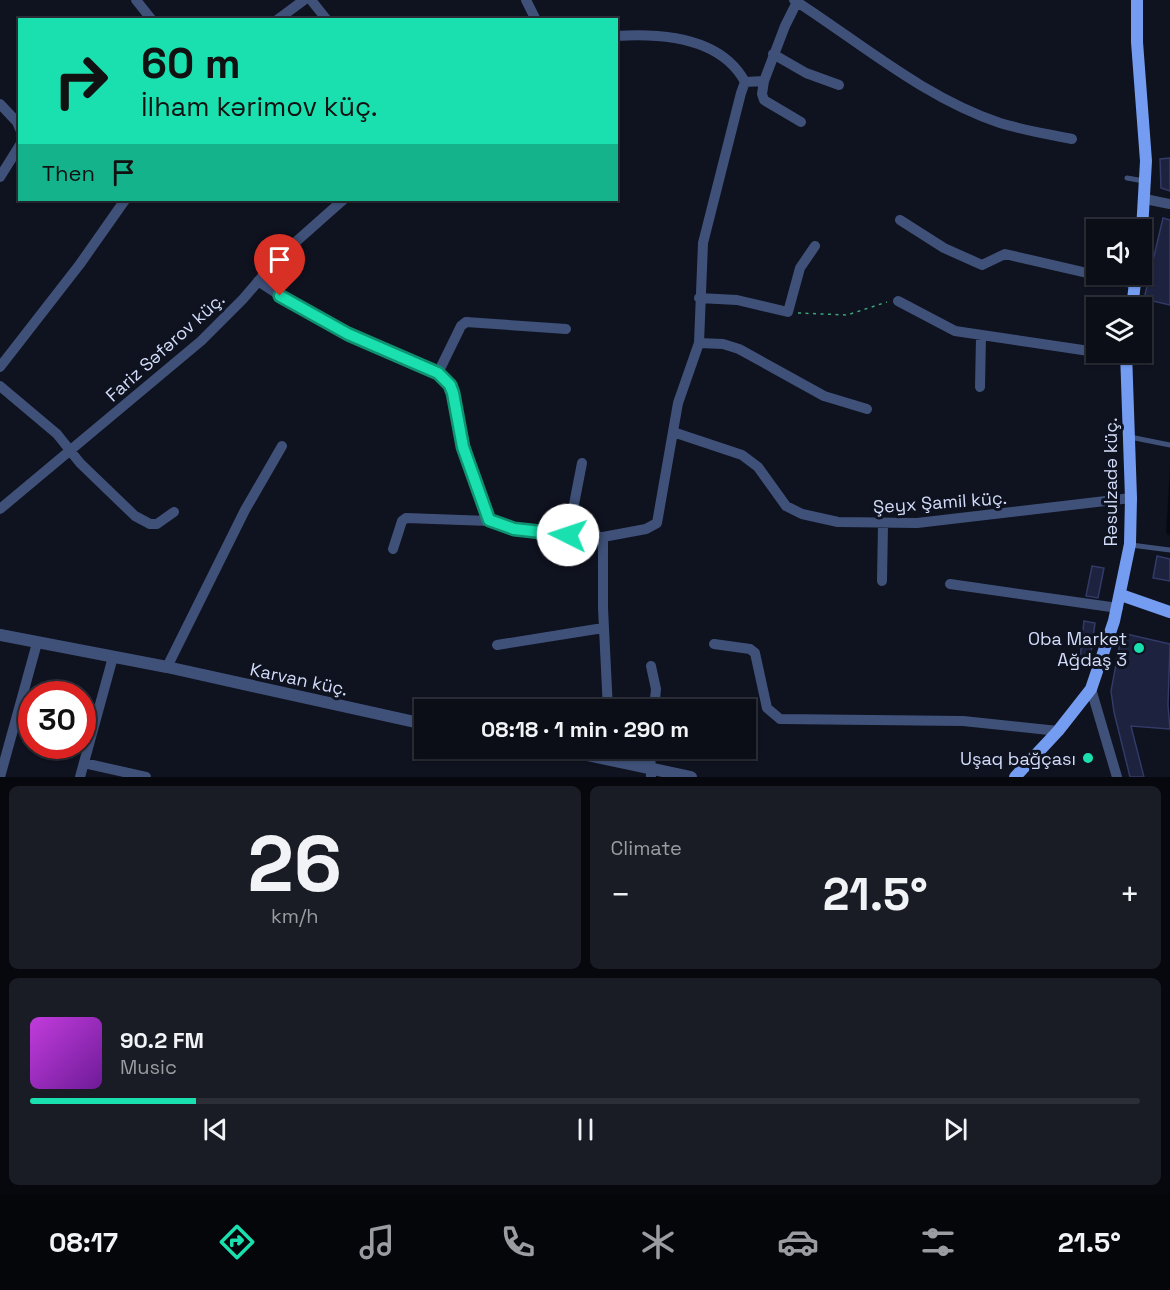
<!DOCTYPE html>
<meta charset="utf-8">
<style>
body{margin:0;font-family:"Space Grotesk",sans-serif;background:#191c24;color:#f1f3f6;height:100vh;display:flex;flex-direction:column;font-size:22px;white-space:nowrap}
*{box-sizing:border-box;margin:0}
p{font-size:20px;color:#9a9ca1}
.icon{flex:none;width:33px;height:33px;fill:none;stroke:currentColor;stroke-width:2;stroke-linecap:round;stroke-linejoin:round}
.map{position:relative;height:777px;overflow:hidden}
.drawer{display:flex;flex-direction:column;gap:9px;padding:9px;background:#06080d;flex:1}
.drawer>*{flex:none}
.guide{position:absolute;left:18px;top:18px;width:600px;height:183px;border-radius:0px;box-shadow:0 2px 4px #0004,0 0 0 2px #2b2e36;background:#19e0ae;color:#111;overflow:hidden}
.buttons{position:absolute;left:1086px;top:219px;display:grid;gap:12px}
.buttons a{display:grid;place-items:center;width:66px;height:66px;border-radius:0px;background:#0b0e17;box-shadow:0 2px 4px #0004,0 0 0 2px #2b2e36;font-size:30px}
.speed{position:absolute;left:18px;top:681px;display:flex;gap:12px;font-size:30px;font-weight:700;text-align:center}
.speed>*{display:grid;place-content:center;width:78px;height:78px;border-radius:50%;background:#0b0e17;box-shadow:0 2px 4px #0004,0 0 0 2px #2b2e36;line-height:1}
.speed .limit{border:9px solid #d22;background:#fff;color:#111}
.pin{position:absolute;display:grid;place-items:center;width:51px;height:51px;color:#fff;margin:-62px -26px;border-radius:50% 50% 50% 0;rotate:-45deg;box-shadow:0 0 6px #0007}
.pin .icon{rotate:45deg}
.me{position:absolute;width:66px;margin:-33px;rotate:274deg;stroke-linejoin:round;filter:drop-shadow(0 0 4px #0008)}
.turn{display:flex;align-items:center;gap:21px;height:126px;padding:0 24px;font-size:27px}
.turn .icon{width:78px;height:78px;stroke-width:2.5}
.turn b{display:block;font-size:42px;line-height:51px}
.then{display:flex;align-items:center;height:57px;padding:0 24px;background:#0003;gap:12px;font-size:22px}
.big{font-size:45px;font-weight:600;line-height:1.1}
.drawer .card{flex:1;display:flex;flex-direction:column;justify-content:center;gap:9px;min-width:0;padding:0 21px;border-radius:9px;background:#191c24}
.drawer .dial{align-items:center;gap:0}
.dial b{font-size:78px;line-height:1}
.song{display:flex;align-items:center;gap:18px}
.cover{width:72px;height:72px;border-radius:9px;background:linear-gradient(135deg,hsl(290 70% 55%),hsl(280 70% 35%))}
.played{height:6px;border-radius:3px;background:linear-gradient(90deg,#19e0ae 15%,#2b2e36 15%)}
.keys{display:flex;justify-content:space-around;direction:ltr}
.heat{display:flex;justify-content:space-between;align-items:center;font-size:33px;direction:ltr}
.drawer .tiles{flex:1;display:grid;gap:9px;grid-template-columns:1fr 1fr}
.card:last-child{grid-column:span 2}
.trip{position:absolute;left:414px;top:699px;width:342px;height:60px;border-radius:0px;background:#0b0e17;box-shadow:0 2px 4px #0004,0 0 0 2px #2b2e36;font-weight:600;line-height:60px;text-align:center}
.tabs{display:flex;height:96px;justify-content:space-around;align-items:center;background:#040609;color:#9a9ca1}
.tabs .icon{width:42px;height:42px}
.tabs .active{color:#19e0ae}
.tabs b{font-size:27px;color:#f1f3f6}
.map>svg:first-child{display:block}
</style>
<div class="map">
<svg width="1170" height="777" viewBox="0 0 1170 777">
<rect width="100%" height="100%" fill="#0f121f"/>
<path fill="#0007" d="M 1170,466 L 1170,536 L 1166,533 Z
M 1103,569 L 1099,597 L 1089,596 Z
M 1094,624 L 1091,660 L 1083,659 Z
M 1124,635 L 1170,647 L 1170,729 L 1132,726 L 1145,777 L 1132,777 Z"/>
<path fill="#1d223e" stroke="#323a68" stroke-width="1.5" d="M 1170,158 L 1170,191 L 1161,188 L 1160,159 Z
M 1163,218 L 1170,220 L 1170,305 L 1144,299 Z
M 1157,556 L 1170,559 L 1170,581 L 1153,578 Z
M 1092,566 L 1104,568 L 1098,598 L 1086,596 Z
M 1084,621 L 1095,623 L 1090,660 L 1080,659 Z
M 1122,633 L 1170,644 L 1168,705 L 1170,729 L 1131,726 L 1144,777 L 1130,777 L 1114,712 L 1111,691 Z"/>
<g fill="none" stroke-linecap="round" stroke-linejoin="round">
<path stroke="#3ba67a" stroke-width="1.5" stroke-dasharray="3 4.5" stroke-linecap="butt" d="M 798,313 L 847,315 L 887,302"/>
<path stroke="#3f5179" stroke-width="5" d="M 1127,178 L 1144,181
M 1130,437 L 1170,445
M 1131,545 L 1170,550"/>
<path stroke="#3f5179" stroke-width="10" d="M 136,0 L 152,20
M 311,0 L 327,20
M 526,0 L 536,20
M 794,0 C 861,43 923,97 1000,123 C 1023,130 1048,134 1072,139
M 277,20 L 304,0
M 616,36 C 662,33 721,37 745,82
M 773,54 L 806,73 L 839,85
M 764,81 L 762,94 L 764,100 L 801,122
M 0,104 L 17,122 L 20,129
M 0,177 L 20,145
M 1145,199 L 1170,204
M 900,220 L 944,248 L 982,265 L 1005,254 L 1135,284
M 258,281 C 314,319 374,349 438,373 L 450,385 L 453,393 L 467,461 L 489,521 L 540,533 L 603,537
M 699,298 L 737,300 L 788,312 L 800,268 L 815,246
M 898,301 L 955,331 L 1096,352
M 699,343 L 723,344 L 739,349 L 824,396 L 867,409
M 1097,352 L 1125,356
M 0,367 L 80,264 L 125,200
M 438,373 L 461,326 L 466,322 L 566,329
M 0,386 L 57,434 L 80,463 L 135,516 L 150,524 L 157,524 L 174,512
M 980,387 L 981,336
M 673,432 L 742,455 L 758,467 L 786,506 L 802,514 L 838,522 L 917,523 L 1131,498
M 0,509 L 201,341 L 243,299 L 281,255 L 343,200
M 568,535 L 582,463
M 393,549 L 402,521 L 406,518 L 489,521
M 882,581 L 883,524
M 950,584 L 1118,608
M 714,644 L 750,649 L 755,653 L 767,708 L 780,719 L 963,721 L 1058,731
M 497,645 L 603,628
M 651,666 L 656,689 L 654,710
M 167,667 L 245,510 L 282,446
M 1091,689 L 1117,777
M 608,710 L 603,608 L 603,537 L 646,529 L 657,523 L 678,403 L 699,343 L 703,243 L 741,93 L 745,82 L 764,81 L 785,26 L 798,0
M 650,748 L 651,777
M 84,763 L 146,777
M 0,777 L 37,643
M 80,777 L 113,657"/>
<path stroke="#3f5179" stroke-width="12" d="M 0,635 L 167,667 L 424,724
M 554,748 L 691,777"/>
<path stroke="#749cf0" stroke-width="12" d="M 1137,0 L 1137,42 L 1146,161 L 1142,230
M 1132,308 L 1136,274
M 1121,595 L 1170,612
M 1015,777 L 1058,731 L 1091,689 L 1114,621 L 1130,544 L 1131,498 L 1126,352"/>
</g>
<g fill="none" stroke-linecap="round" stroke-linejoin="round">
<defs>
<path id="route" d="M 280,296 L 348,334 L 438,373 L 450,385 L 453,393 L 463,447 L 489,520 L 514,529 L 568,535"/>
</defs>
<use href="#route" stroke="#109271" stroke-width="15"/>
<use href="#route" stroke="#19e0ae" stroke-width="10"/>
</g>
<g fill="#19e0ae" stroke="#0f121f" stroke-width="2">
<circle cx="1139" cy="648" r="6"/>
<circle cx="1088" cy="758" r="6"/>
</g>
<g text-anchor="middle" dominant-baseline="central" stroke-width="6" stroke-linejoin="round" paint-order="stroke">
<g font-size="18" fill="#d2dcfa" stroke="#0f121f">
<text transform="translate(165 347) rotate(-42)">Fariz Səfərov küç.</text>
<text transform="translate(1110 482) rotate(-90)">Rəsulzadə küç.</text>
<text transform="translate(940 502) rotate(-4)">Şeyx Şamil küç.</text>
<text transform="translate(299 679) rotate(12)">Karvan küç.</text>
</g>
<g font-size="18" fill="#d2dcfa" stroke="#0f121f" text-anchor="end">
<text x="1127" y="638">Oba Market<tspan x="1127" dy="21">Ağdaş 3</tspan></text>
<text x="1076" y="758">Uşaq bağçası</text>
</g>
</g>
</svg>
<div class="buttons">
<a><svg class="icon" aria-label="sound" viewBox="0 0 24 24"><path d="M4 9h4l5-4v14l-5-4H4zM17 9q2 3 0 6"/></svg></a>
<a><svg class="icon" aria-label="layers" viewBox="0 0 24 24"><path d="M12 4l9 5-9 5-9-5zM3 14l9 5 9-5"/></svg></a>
</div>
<div class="speed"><div class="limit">30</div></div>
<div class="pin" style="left:280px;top:296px;background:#d93025"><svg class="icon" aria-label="arrive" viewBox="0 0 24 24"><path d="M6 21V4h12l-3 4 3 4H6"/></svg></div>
<svg class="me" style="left:568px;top:535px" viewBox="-20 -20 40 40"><circle r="19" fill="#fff"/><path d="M0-13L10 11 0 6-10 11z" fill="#19e0ae"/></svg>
<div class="trip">08:18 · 1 min · 290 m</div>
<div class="guide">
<div class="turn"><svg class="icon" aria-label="right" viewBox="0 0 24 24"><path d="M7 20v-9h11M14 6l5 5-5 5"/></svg><div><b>60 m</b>İlham kərimov küç.</div></div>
<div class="then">Then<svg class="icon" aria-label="arrive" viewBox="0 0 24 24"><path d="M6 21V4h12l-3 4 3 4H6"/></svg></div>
</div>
</div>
<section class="drawer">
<div class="tiles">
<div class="card dial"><b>26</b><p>km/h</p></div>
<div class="card"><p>Climate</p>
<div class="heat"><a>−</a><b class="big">21.5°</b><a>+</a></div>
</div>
<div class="card">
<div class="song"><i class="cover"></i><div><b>90.2 FM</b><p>Music</p></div></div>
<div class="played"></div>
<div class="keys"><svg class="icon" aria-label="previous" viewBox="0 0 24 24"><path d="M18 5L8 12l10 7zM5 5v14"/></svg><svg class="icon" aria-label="pause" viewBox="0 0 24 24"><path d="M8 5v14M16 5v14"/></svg><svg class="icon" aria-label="next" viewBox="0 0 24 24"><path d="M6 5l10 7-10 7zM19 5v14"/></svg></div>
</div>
</div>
</section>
<nav class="tabs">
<b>08:17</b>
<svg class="icon active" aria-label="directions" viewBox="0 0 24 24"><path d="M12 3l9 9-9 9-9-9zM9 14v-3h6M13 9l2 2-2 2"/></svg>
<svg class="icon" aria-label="music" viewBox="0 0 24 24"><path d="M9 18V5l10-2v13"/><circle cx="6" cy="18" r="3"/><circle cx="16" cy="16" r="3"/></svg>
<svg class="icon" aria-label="phone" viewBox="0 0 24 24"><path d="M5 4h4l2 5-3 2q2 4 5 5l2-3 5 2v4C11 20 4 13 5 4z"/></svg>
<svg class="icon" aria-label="climate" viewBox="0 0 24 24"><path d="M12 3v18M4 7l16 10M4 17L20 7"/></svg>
<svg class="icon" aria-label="car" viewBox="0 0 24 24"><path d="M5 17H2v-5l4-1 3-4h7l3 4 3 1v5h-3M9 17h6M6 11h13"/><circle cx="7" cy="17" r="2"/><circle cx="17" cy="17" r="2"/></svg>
<svg class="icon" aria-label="filters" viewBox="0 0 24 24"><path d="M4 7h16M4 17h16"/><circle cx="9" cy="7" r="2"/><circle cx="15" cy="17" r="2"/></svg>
<b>21.5°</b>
</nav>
